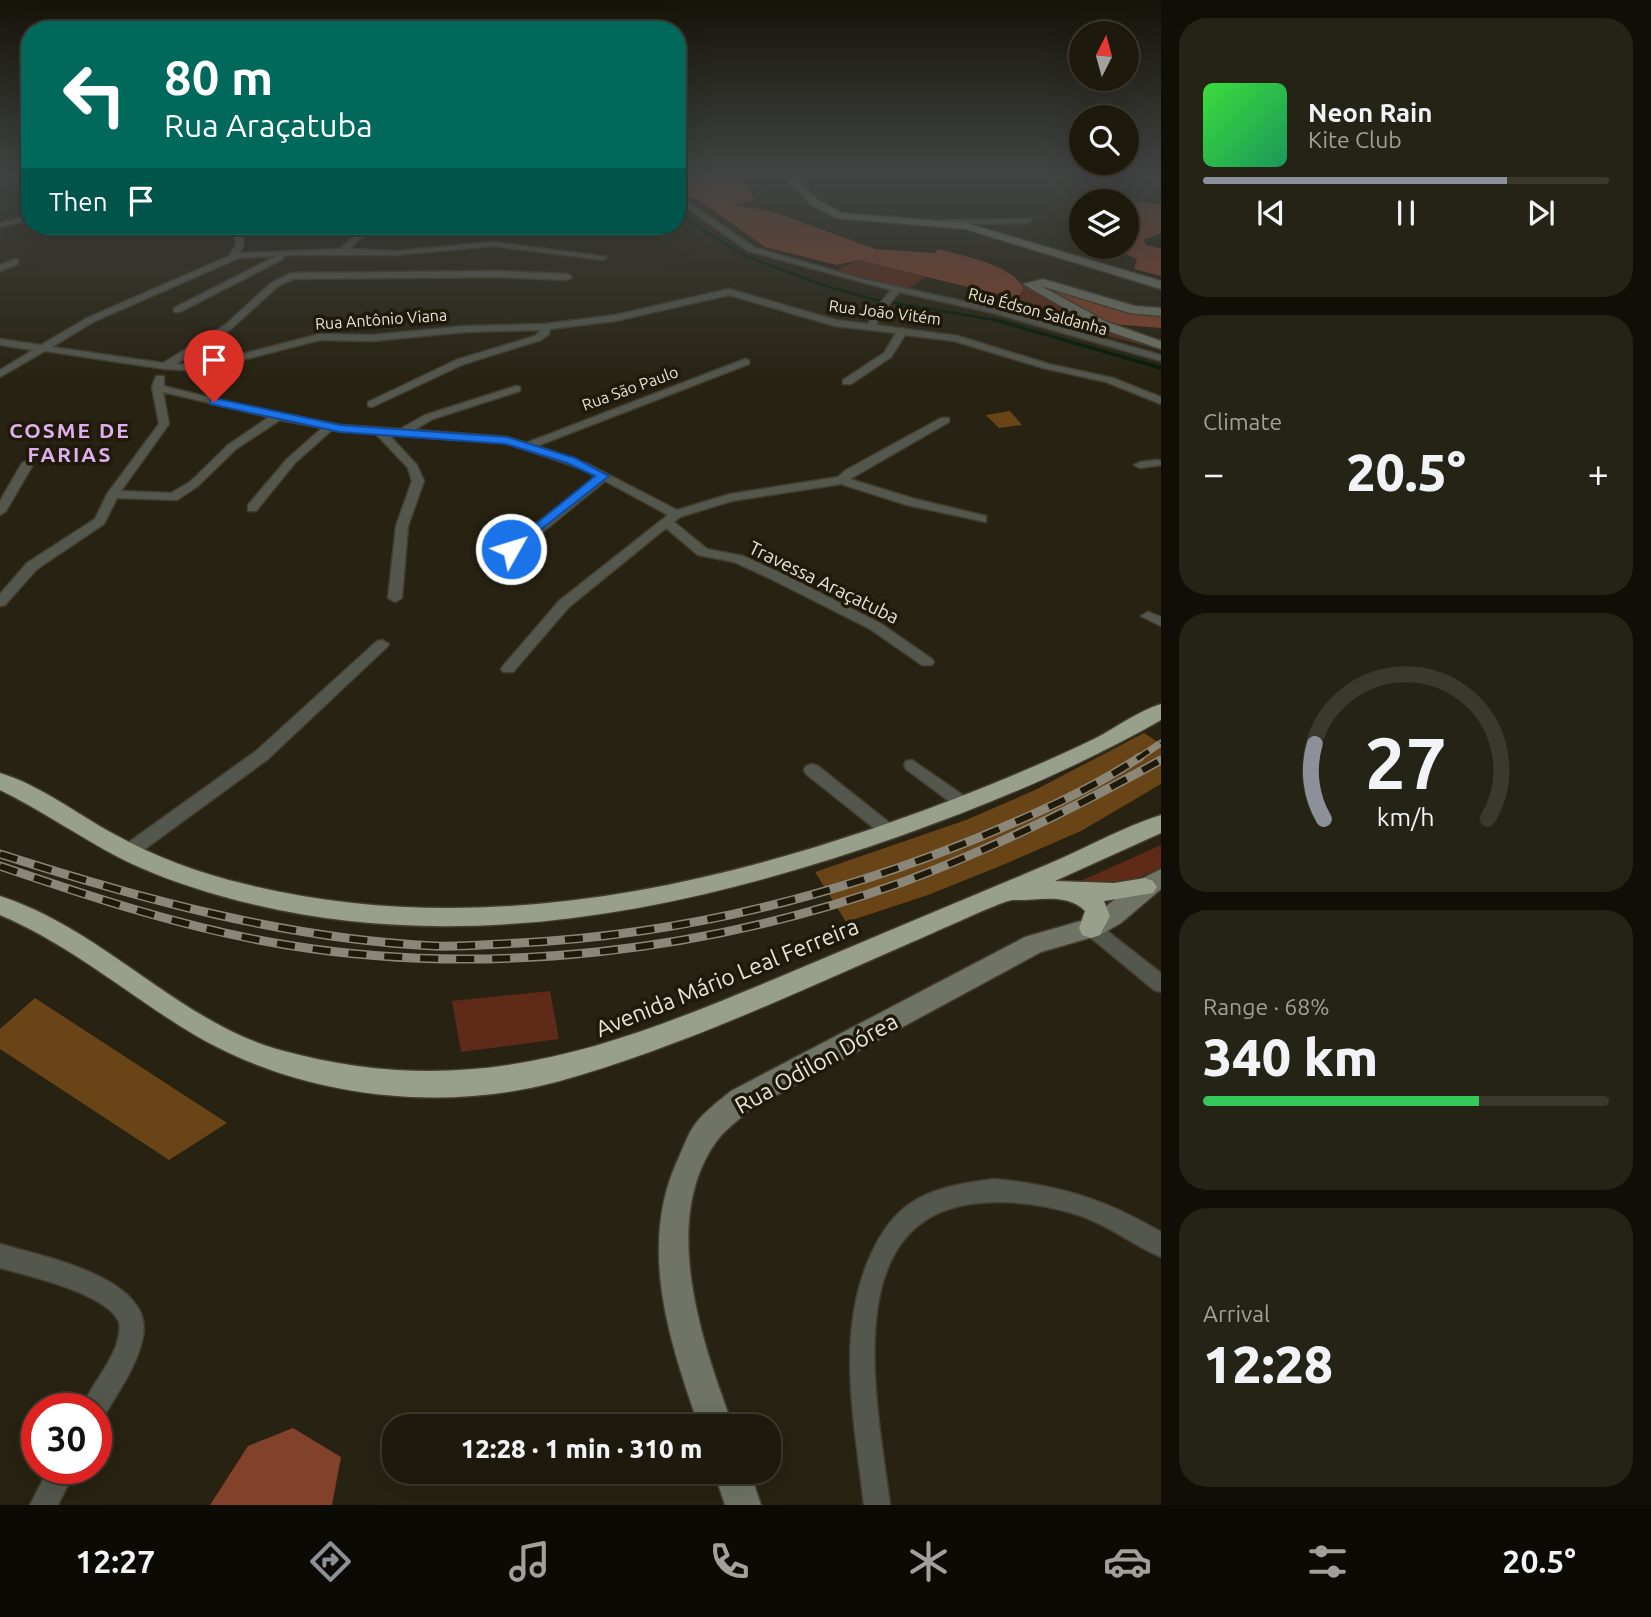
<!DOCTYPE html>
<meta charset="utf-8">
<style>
body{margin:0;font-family:Ubuntu,sans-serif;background:#252316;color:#f1f3f6;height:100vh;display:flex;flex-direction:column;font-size:26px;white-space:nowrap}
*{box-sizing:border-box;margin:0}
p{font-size:23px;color:#a0a19d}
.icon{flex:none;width:38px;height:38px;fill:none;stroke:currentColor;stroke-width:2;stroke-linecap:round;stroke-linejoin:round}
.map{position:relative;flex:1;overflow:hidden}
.details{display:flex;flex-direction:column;gap:18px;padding:18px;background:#100e07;width:490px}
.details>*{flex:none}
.guide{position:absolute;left:21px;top:21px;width:665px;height:214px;border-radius:28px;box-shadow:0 7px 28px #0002,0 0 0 2px #3b382e;background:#00695c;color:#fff;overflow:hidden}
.needle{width:46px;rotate:6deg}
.controls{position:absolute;left:1069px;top:21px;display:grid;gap:14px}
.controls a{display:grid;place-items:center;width:70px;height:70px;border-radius:50%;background:#1d1a0d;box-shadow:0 7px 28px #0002,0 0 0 2px #3b382e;font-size:35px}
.speed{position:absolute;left:21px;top:1393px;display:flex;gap:14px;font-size:35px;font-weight:700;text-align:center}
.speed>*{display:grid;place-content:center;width:91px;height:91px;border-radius:50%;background:#1d1a0d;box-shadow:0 7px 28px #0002,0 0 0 2px #3b382e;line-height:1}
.speed .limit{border:10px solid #d22;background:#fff;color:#111}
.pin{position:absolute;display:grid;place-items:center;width:60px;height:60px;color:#fff;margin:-72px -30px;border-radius:50% 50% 50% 0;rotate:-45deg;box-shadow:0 0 7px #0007}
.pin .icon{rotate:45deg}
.me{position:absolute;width:77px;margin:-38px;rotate:51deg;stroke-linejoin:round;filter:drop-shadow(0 0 5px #0008)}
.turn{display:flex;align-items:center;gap:24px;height:147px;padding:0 28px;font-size:32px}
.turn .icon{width:91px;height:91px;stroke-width:2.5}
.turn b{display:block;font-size:49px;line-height:60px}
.then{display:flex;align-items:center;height:66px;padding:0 28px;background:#0003;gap:14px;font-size:26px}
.big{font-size:52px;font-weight:800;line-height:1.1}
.details .widget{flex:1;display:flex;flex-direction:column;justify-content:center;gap:10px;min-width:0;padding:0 24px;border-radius:28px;background:#252316}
.details .dial{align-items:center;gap:0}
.dial svg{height:182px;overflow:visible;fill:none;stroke:#3b382e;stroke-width:7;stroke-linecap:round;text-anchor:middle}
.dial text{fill:#f1f3f6;stroke:none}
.song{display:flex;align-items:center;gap:21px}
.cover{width:84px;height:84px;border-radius:10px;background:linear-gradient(135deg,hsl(120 70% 55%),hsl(150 70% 35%))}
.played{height:7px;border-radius:4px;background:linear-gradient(90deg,#8c9099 75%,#3b382e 75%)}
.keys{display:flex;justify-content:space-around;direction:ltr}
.heat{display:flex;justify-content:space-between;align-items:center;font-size:38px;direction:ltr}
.charge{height:10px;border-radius:5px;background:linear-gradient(90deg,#34c759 68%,#3b382e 0)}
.trip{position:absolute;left:382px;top:1414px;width:399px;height:70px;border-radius:28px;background:#1d1a0d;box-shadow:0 7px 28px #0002,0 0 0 2px #3b382e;font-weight:800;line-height:70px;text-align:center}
.tabs{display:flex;height:112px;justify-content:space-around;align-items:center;background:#0c0a05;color:#a0a19d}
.tabs .icon{width:49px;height:49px}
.tabs .current{color:#8c9099}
.tabs b{font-size:32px;color:#f1f3f6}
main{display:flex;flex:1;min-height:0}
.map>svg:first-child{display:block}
</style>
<main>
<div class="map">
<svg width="1161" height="1505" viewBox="0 0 1161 1505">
<rect width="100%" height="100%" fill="#272211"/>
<path fill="#5f2a17" d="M 858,260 L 926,277 L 906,290 L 835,271 Z
M 1021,281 L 1108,330 L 1161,350 L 1101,334 L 1017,299 L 1023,289 Z
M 1161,845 L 1161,868 L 1122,885 L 1076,883 Z
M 550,991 L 559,1039 L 461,1052 L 452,1001 Z"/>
<path fill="#82412a" d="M 677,175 L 740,175 L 755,201 L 733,205 L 771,211 L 875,249 L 935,253 L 938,249 C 960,255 1017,266 1023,289 L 1017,299 L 858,260 L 837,265 L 765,247 L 700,201 L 677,193 Z
M 1127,202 L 1161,204 L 1161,233 L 1144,240 L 1146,245 L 1161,249 L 1161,276 L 1134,269 L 1137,259 L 1111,247 L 1127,247 Z
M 1049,287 L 1143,314 L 1161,315 L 1161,328 L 1112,324 L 1044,288 Z
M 293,1428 L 341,1457 L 332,1505 L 210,1505 L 248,1446 Z"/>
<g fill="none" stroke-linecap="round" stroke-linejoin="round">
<path stroke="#001b05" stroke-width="2.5" d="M 677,214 L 745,256 L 826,286 L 872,299 L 1000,321"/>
<path stroke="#001b05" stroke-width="3.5" d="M 992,319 L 1161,368"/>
</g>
<path fill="#684417" d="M 1010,411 L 1022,425 L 999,428 L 986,415 Z
M 1144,733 L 1161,744 L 1161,784 L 1081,831 L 1005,864 L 928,895 L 846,922 L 815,872 L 966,820 L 1035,790 Z
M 35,998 L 227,1123 L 169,1160 L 0,1049 L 0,1029 Z"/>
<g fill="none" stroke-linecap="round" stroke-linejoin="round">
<defs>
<path id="street" d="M 9,179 L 9,183 L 0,184 L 0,180 Z
M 677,195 L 754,247 L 766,251 L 863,279 L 998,309 L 1161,355 L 1161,361 L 993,313 L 899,292 L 883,312 L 876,325 L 958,336 L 1049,364 L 1113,378 L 1161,397 L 1161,404 L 1106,382 L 1043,368 L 954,341 L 905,335 L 891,357 L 851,384 L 843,384 L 843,380 L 884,353 L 896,333 L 835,326 L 729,295 L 615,321 L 550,329 L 549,334 L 541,340 L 464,364 L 372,407 L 368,406 L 368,402 L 456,360 L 535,336 L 541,330 L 465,332 L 373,341 L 320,340 L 199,371 L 165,369 L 45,351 L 0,377 L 0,370 L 33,350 L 0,345 L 0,339 L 41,345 L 87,318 L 229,256 L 236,245 L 233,226 L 241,226 L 244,245 L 239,253 L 340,249 L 366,226 L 369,230 L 349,249 L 396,251 L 493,242 L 607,257 L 603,260 L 493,246 L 396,255 L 283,255 L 283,259 L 180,312 L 174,312 L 174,308 L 276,256 L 239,258 L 93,322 L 52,347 L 163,363 L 225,325 L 271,283 L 291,273 L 499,271 L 568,274 L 572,277 L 568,280 L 499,277 L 293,279 L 277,287 L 231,329 L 176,364 L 199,365 L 320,334 L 373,335 L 465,326 L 545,324 L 615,315 L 729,289 L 836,320 L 868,324 L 874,311 L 891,290 L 748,251 L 677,201 Z
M 30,216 L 30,220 L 0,227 L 0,223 Z
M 1032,219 L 1029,223 L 944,224 L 940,222 L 944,220 Z
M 15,259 L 18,260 L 18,264 L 0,271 L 0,265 Z
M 745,359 L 749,360 L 749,364 L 537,446 L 590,465 L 677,510 L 730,494 L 838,477 L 846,470 L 941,418 L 949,418 L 949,422 L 850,479 L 915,499 L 986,516 L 986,522 L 907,505 L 841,484 L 732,501 L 680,517 L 674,522 L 707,549 L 743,556 L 781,573 L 880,623 L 932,659 L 934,662 L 932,665 L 922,665 L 870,629 L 771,579 L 734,562 L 698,555 L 666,528 L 569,607 L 513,672 L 503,672 L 501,669 L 503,666 L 559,601 L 668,515 L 605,481 L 505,563 L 495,563 L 495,557 L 596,477 L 582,469 L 506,443 L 389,435 L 417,465 L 424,481 L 408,526 L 402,598 L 395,602 L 388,598 L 396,526 L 412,481 L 408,468 L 376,434 L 332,430 L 295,463 L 256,511 L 248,511 L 248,505 L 287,459 L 322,428 L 280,420 L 236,449 L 198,486 L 177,500 L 117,498 L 104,524 L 37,569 L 5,605 L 0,606 L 0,594 L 27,563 L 95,519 L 107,494 L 159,424 L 152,387 L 156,376 L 164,376 L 164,386 L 247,407 L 340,425 L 400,429 L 425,415 L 516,386 L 520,387 L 520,391 L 433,419 L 414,430 L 507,437 L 526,443 ZM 163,392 L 269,417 L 228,445 L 190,482 L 171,493 L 121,491 L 169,424 Z
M 28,460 L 34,463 L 6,511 L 0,515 L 0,501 L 22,463 Z
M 1157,460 L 1161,461 L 1161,465 L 1140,468 L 1134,465 L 1140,462 Z
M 1148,612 L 1161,617 L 1161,626 L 1141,616 Z
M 382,640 L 389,644 L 387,647 L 268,759 L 134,857 L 122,857 L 119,852 L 122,847 L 256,751 L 377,641 Z
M 912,760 L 970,800 L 972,804 L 970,808 L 958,808 L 906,769 L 904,765 L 906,761 Z
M 812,764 L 818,766 L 896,828 L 898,832 L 896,836 L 884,836 L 806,774 L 804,770 L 806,766 Z
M 1091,921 L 1097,923 L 1161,973 L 1161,992 L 1154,990 L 1085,933 L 1082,928 L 1085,923 Z
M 994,1179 C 1059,1185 1105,1199 1161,1232 L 1161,1257 C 1133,1245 1110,1226 1081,1216 C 1045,1204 1008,1199 971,1204 C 835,1223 879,1413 890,1505 L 864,1505 C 855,1424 836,1339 868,1261 C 877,1240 888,1220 908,1205 C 933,1187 965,1183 994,1179 Z
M 0,1244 C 40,1256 154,1277 143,1336 C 138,1365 118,1392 103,1418 L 96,1421 L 96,1409 L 81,1409 C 90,1387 107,1369 116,1346 C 118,1339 122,1327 118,1320 C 104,1293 29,1276 0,1268 Z
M 49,1468 L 76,1468 L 58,1505 L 30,1505 Z"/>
<path id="secondary" d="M 783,175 L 792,175 L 818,200 L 842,213 L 966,223 L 1161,281 L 1161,289 L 965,229 L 836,218 L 810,204 Z
M 1043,279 L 1135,306 L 1161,308 L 1161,316 L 1130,313 L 1041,286 L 1107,322 L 1161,341 L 1161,349 L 1099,328 L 1023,284 Z
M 1161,869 L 1161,889 L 1121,923 L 1100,935 L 1041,952 L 751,1109 C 739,1120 725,1129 716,1142 C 659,1222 703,1345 733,1426 L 699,1426 C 669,1340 637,1245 679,1157 C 684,1146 688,1133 696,1123 C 705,1111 719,1101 731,1091 L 1025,937 L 1084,920 L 1103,909 L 1137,881 Z
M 714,1472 L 750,1472 L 761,1505 L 725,1505 Z"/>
<path id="highway" d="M 1161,704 L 1161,720 C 1079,767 992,803 903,835 C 685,912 449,961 221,896 C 186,886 151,874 118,857 C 78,836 41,810 0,790 L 0,773 C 40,785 77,814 114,834 C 155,857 199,873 245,884 C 492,945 747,881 977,790 C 1017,774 1057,757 1096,738 C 1117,727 1138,711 1161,704 Z
M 1161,815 L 1161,833 L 1055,881 L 1114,883 L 1145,878 L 1153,881 L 1157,887 L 1153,893 L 1104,901 L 1110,916 L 1100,935 L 1091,938 L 1082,935 L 1079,928 L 1085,911 C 1066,892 1037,901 1013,900 C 1003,900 926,937 910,943 C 795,993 681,1047 560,1081 C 435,1115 289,1096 180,1026 C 120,988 66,943 0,915 L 0,896 C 103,929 179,1022 280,1050 C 477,1104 617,1045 796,970 C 879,935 963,900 1046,865 C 1082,850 1125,826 1161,815 Z"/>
</defs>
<use href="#street" stroke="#423d2d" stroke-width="3"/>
<use href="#secondary" stroke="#423d2d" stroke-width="3"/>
<use href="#highway" stroke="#423d2d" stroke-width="3"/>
<use href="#street" fill="#54574e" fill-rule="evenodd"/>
<use href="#secondary" fill="#707467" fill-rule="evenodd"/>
<use href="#highway" fill="#989f8a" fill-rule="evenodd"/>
<defs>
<path id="rail-far1" d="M 1137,759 L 1161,743"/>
<path id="rail" d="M 0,854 C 141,899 287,939 435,946 C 463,947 491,944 519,943 C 678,935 833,897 980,837 C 1035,814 1090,790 1140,757
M 0,866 C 94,898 188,929 287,945 C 489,978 711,951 903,882 C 993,849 1078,806 1161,760"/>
</defs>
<use href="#rail-far1" stroke="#8a8678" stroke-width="7"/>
<use href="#rail" stroke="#8a8678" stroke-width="9"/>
<use href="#rail-far1" stroke="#1e1908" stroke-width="4.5" stroke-dasharray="14" stroke-linecap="butt"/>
<use href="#rail" stroke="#1e1908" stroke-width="6" stroke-dasharray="18" stroke-linecap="butt"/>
</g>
<linearGradient id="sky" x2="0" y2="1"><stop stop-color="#151309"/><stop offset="0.45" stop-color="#414443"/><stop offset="1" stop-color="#414443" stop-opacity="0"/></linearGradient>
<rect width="1161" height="385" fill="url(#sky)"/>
<path fill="#1a73e8" stroke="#114b97" stroke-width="2" d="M 214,398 L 340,425 L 507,437 L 575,458 L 609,476 L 511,553 L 507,552 L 507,547 L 595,476 L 567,463 L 506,444 L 340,432 L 210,404 L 210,399 Z"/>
<g text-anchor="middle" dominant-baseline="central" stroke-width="7" stroke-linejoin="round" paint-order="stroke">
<g font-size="16" fill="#e6e3d8" stroke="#1e1908">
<text transform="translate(1038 311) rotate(15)">Rua Édson Saldanha</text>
<text transform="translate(885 312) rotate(7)">Rua João Vitém</text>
<text transform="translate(381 319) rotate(-4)">Rua Antônio Viana</text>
<text transform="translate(630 388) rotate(-20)">Rua São Paulo</text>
</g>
<g font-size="19" fill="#e6e3d8" stroke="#1e1908">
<text transform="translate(824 582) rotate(26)">Travessa Araçatuba</text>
</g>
<g font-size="21" font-weight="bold" letter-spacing="2" fill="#dfafed" stroke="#1e1908">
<text x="70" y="430">COSME DE<tspan x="70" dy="24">FARIAS</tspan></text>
</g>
<g font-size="23" fill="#e6e3d8" stroke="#1e1908">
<text transform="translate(727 977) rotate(-22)">Avenida Mário Leal Ferreira</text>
<text transform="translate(816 1063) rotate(-29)">Rua Odilon Dórea</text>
</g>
</g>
</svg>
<div class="controls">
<a><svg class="needle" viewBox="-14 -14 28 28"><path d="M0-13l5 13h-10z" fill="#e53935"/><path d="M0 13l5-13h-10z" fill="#a0a19d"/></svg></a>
<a><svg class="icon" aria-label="search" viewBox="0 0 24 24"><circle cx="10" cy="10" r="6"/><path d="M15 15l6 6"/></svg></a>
<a><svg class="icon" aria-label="layers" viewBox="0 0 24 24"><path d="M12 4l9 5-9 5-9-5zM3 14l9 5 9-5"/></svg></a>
</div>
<div class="speed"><div class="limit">30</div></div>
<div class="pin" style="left:214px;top:402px;background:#d93025"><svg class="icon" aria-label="arrive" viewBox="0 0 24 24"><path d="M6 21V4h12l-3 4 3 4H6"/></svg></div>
<svg class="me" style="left:511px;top:549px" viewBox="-20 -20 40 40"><circle r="17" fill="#1a73e8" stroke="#fff" stroke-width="3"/><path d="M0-11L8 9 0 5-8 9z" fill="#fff"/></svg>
<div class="trip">12:28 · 1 min · 310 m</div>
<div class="guide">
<div class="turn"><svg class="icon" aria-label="left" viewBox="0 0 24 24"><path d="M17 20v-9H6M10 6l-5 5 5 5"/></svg><div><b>80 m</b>Rua Araçatuba</div></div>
<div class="then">Then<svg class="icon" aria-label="arrive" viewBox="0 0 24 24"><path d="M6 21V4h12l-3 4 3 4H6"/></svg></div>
</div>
</div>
<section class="details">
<div class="widget">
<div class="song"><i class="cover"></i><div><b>Neon Rain</b><p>Kite Club</p></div></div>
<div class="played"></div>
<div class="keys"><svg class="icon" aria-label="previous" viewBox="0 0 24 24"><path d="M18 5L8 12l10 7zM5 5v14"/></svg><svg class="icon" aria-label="pause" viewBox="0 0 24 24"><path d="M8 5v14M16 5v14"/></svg><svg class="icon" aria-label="next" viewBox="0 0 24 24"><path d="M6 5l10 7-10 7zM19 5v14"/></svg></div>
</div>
<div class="widget"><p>Climate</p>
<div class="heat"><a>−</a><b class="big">20.5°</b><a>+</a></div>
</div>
<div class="widget dial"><svg viewBox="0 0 100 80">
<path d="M14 69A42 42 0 1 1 86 69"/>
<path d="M14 69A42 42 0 0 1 10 36" stroke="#8c9099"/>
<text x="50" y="56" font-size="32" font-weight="700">27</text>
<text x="50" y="72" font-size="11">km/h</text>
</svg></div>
<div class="widget"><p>Range · 68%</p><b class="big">340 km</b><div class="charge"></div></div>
<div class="widget"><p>Arrival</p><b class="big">12:28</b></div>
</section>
</main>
<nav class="tabs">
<b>12:27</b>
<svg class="icon current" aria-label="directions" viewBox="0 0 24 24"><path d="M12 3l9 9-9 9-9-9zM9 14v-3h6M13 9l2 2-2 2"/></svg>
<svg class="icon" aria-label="music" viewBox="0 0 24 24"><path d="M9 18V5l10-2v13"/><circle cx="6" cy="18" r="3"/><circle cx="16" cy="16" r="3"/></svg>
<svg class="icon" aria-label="phone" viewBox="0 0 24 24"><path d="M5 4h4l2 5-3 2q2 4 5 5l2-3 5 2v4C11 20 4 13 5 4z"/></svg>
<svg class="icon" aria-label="climate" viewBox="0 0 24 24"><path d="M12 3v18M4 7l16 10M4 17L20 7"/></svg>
<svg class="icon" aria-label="car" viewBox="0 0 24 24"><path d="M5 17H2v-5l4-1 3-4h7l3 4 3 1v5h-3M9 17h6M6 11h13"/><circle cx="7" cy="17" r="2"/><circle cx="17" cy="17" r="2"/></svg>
<svg class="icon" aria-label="filters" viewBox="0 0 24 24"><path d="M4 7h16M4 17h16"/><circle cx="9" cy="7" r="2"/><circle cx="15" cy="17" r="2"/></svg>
<b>20.5°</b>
</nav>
